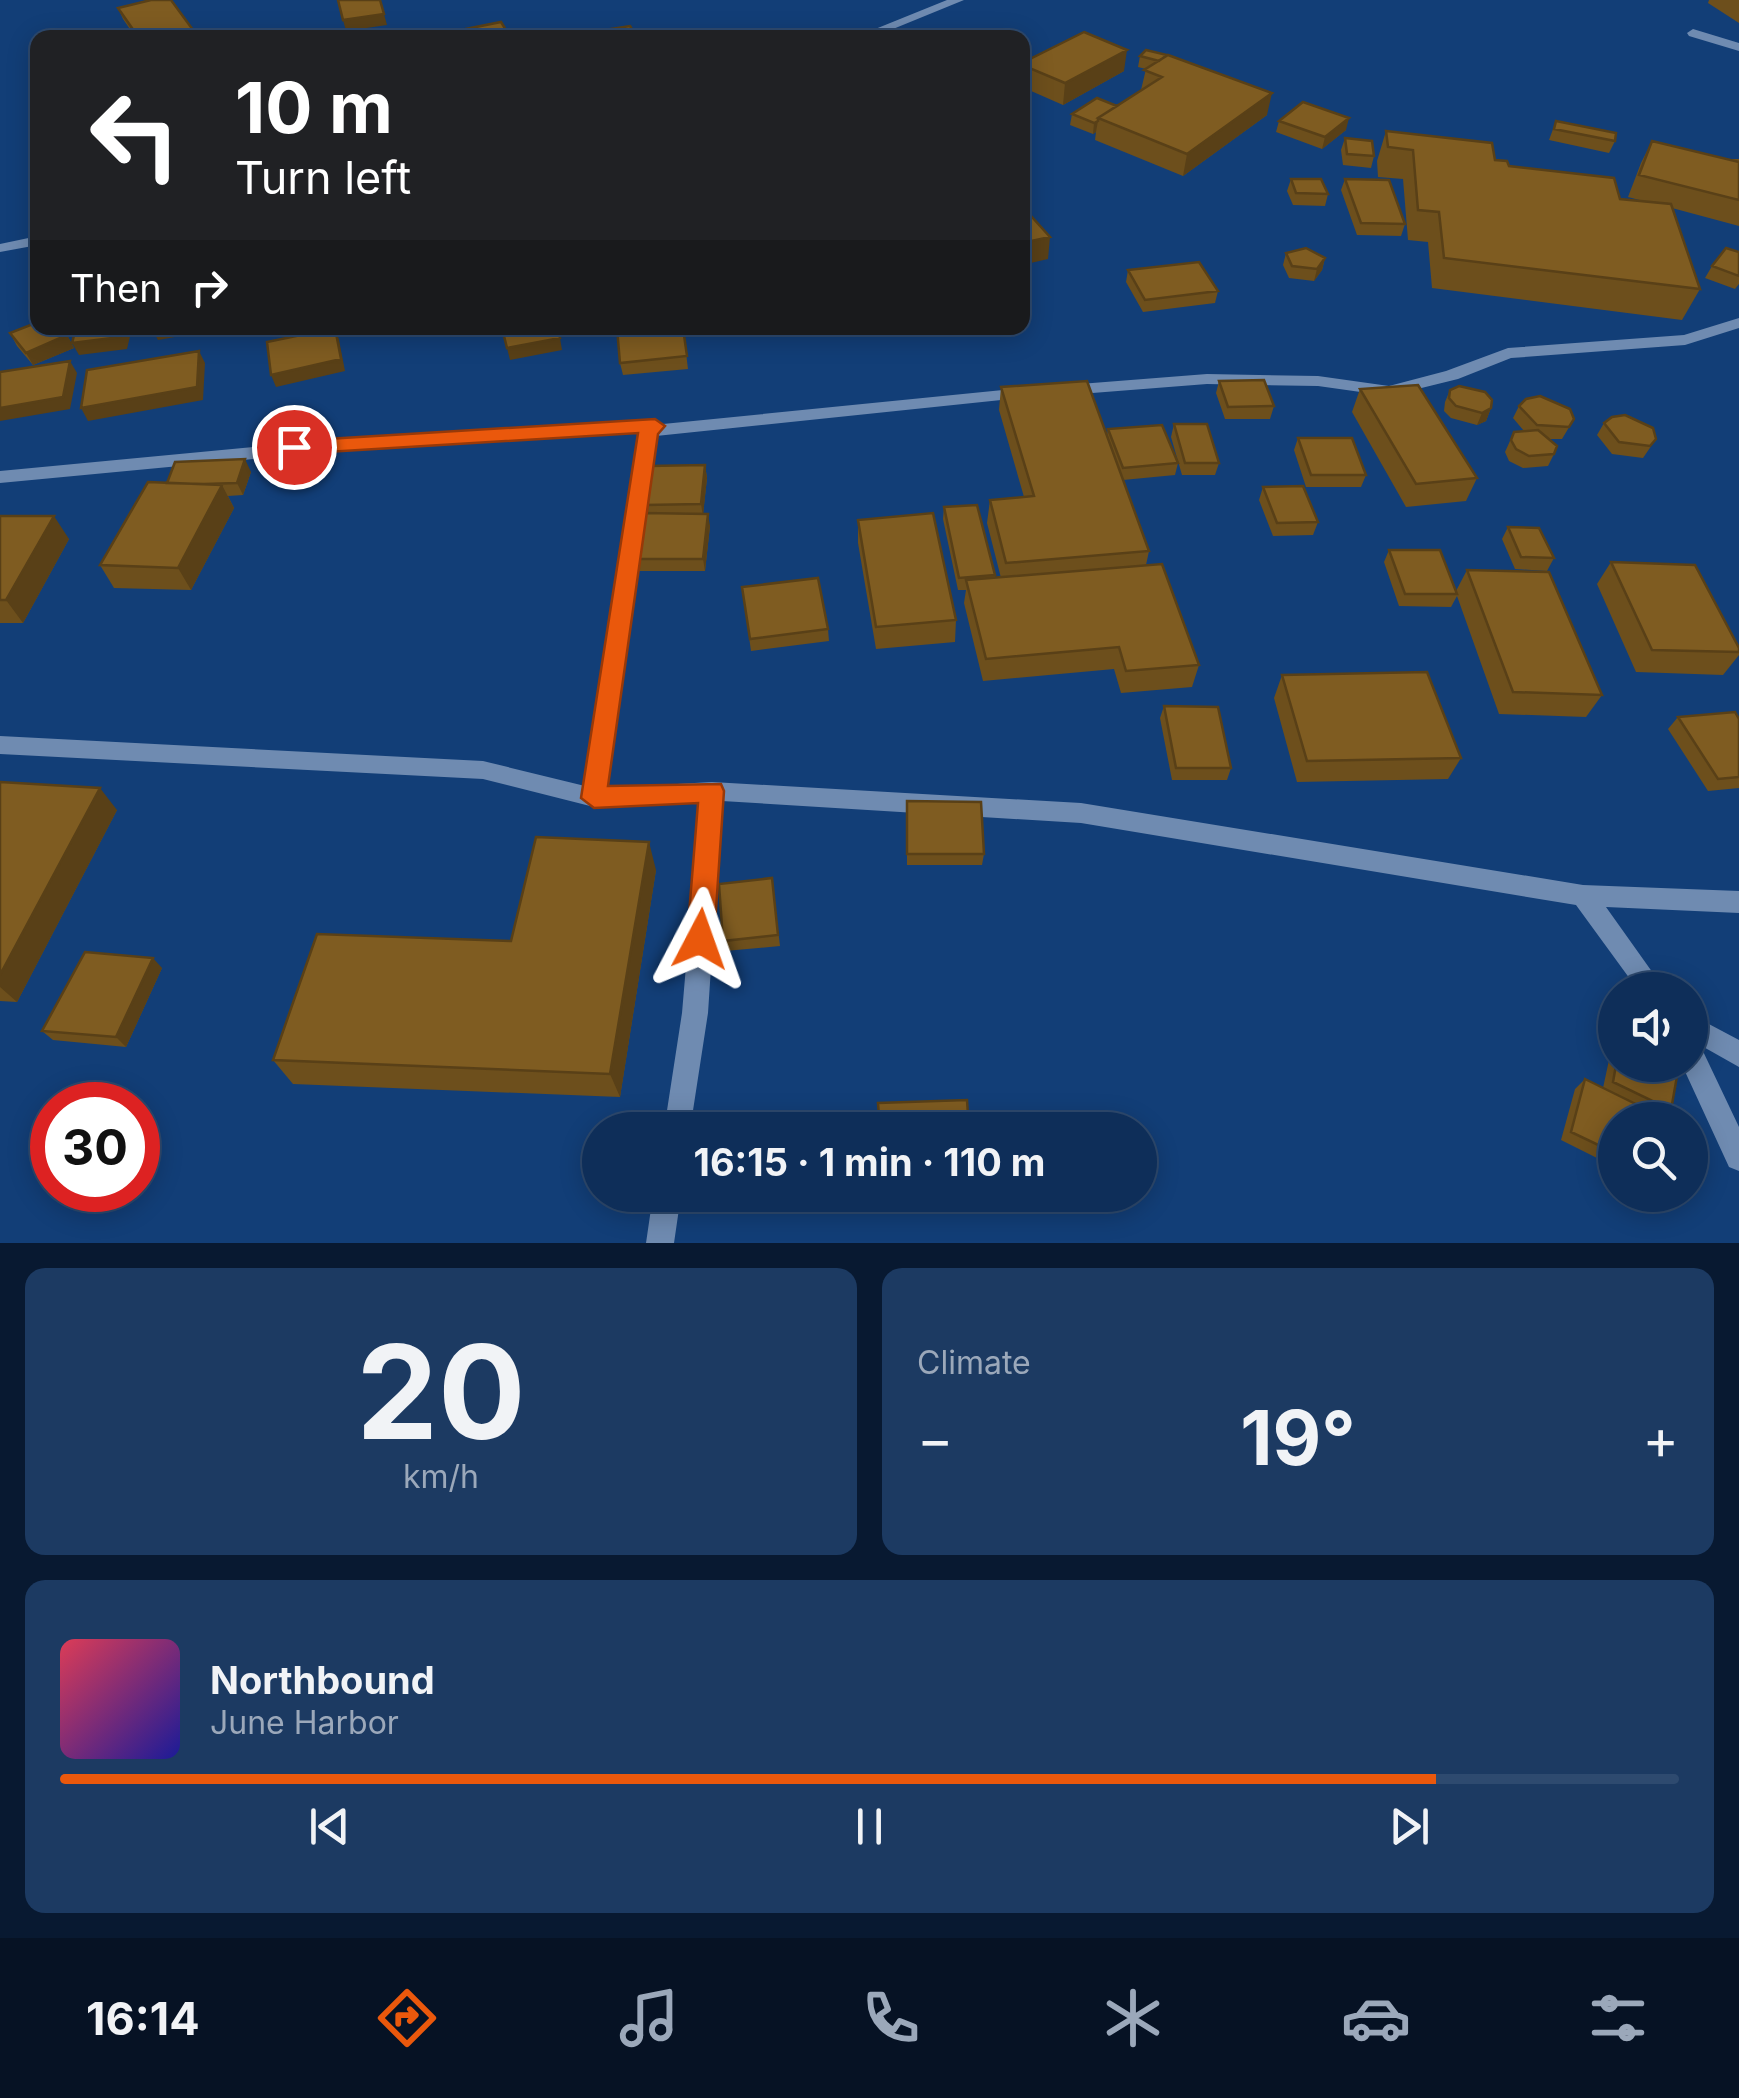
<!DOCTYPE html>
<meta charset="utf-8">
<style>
body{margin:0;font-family:Inter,sans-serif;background:#1c3a62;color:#f1f3f6;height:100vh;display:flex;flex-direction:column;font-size:38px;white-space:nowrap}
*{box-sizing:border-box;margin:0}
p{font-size:32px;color:#9ba8ba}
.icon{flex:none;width:55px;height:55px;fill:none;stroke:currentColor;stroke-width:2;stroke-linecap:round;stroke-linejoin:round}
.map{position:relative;height:1243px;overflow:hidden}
.panel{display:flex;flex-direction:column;gap:25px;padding:25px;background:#081931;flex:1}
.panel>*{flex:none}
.top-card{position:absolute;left:30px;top:30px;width:1000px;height:305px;border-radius:20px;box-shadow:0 5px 25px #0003,0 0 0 2px #2e4a6f;background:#202124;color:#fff;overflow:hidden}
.buttons{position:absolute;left:1598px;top:972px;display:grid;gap:20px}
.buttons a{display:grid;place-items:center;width:110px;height:110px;border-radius:50%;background:#0e2e59;box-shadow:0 5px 25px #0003,0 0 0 2px #2e4a6f;font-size:50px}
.speed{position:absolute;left:30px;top:1082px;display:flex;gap:20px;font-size:50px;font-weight:700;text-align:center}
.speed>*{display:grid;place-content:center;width:130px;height:130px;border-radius:50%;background:#0e2e59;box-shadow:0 5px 25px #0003,0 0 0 2px #2e4a6f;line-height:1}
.speed .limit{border:15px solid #d22;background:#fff;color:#111}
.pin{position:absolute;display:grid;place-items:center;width:85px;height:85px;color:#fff;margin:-42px;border:5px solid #fff;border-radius:50%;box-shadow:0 2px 10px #0007}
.me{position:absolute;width:110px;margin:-55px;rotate:4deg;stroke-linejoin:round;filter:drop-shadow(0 0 8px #0008)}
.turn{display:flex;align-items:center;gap:35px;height:210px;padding:0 40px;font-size:45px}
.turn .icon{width:130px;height:130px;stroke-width:2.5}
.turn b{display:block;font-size:70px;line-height:85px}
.then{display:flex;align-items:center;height:95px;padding:0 40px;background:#0003;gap:20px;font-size:38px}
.big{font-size:75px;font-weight:700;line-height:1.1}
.panel .tile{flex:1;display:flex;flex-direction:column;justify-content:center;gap:15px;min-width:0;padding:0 35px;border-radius:20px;background:#1c3a62}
.panel .dial{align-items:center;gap:0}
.dial b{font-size:130px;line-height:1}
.song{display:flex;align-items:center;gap:30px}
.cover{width:120px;height:120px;border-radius:15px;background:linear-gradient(135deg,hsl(350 70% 55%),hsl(240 70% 35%))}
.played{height:10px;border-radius:5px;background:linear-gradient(90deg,#ea580c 85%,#2e4a6f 85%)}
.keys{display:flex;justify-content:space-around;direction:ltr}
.heat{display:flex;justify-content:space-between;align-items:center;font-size:55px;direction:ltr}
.panel .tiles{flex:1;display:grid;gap:25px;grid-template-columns:1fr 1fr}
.tile:last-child{grid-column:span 2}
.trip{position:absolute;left:582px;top:1112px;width:575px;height:100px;border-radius:50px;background:#0e2e59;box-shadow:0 5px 25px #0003,0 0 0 2px #2e4a6f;font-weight:700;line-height:100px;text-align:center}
.tabs{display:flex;height:160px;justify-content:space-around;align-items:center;background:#061224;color:#9ba8ba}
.tabs .icon{width:70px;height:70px}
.tabs .selected{color:#ea580c}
.tabs b{font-size:45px;color:#f1f3f6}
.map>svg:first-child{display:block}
</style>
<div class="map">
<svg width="1739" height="1243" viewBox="0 0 1739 1243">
<rect width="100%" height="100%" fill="#123e77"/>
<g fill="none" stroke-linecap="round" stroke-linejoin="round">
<path fill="#6f8bb1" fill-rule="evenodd" d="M 947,0 L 964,0 L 871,38 L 853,38 Z
M 1693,29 L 1739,43 L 1739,51 L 1689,36 L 1687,33 Z
M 38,236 L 38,245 L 0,252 L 0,244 Z
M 1739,318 L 1739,328 L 1685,345 L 1511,358 L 1458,379 L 1389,396 L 1318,386 L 1207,384 L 1067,395 L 1059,390 L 1067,385 L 1207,374 L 1318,376 L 1389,386 L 1446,371 L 1508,348 L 1684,335 Z
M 1023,388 L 1031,393 L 1029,397 L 656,436 L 607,788 L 712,782 L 1081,803 L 1583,885 L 1739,891 L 1739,913 L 1606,907 L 1665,990 L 1638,990 L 1576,905 L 1081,823 L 722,801 L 708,1013 L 690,1130 L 664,1130 L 682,1013 L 700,801 L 594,807 L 483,779 L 0,754 L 0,736 L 483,761 L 585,786 L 639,431 L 327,452 L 0,483 L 0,471 L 327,440 L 655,419 L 663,424 Z
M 1690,1014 L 1739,1040 L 1739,1067 L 1700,1045 L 1739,1127 L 1739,1171 L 1729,1167 L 1682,1065 L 1690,1065 L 1690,1040 L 1694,1042 L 1690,1040 Z
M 653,1195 L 681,1195 L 674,1243 L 646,1243 Z"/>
</g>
<path fill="#6d4f1c" d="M 1709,0 L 1739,0 L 1739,23 L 1708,3 Z
M 118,8 L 197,38 L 136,38 L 123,19 Z
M 1146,50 L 1267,115 L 1183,176 L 1095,140 L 1096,132 L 1093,134 L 1070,125 L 1072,114 L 1117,106 L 1141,90 L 1146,69 L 1138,67 L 1140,56 Z
M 1022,63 L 1124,71 L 1063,105 L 1022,87 Z
M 1279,121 L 1346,130 L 1322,149 L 1276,132 Z
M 1556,121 L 1615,141 L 1609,153 L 1549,140 Z
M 1386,131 L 1495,160 L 1509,166 L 1620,199 L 1647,202 L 1628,197 L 1641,163 L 1652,141 L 1725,159 L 1739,159 L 1739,226 L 1672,208 L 1700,289 L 1682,320 L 1432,288 L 1428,242 L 1408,240 L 1403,179 L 1378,177 L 1377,161 Z
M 1345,138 L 1374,156 L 1371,168 L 1343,165 L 1341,150 Z
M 1291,179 L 1328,194 L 1325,206 L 1293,205 L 1287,191 Z
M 1345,179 L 1405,224 L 1401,236 L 1357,235 L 1341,190 Z
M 1739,252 L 1739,284 L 1735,289 L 1705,278 L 1712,266 Z
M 1286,253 L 1325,258 L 1322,270 L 1314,281 L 1289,278 L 1283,265 Z
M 1128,270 L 1218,291 L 1215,303 L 1143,312 L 1126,282 Z
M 683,328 L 688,369 L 623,375 L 620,363 Z
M 10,333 L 67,335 L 74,348 L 33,365 L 17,346 Z
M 1219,381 L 1274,406 L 1270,419 L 1225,419 L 1216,393 Z
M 1001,387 L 1107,435 L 1108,429 L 1178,463 L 1175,475 L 1123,480 L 1149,551 L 1146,565 L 1199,665 L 1192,687 L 1121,693 L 1114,669 L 983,681 L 964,603 L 966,590 L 958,590 L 943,519 L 944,507 L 995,575 L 995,578 L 1001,578 L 987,523 L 990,500 L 1024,497 L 999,410 Z
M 1360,389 L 1477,478 L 1466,501 L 1406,507 L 1352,412 Z
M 1450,390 L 1491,408 L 1486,421 L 1477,425 L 1451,418 L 1444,411 L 1445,402 Z
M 1519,406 L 1574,419 L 1562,439 L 1549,439 L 1554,454 L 1548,466 L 1523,468 L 1509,461 L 1505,452 L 1514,432 L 1524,431 L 1513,418 Z
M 1604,423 L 1656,439 L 1643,458 L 1612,454 L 1597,435 Z
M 1174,424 L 1219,463 L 1215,475 L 1182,475 L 1171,437 Z
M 1298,438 L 1366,475 L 1361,487 L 1306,487 L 1294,450 Z
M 705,465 L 707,478 L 703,514 L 710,526 L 705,571 L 636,571 L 634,559 L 646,513 L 645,505 Z
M 251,472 L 243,495 L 228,496 L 234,508 L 191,590 L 114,588 L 100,565 L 167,483 Z
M 1263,487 L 1318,522 L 1313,535 L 1273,536 L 1259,500 Z
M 0,516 L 69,539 L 23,623 L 0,623 Z
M 858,520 L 956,620 L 955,642 L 876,649 L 858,543 Z
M 1508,527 L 1554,558 L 1547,571 L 1515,569 L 1502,539 Z
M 1389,550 L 1456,591 L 1467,570 L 1602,695 L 1586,717 L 1499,714 L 1457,596 L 1451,607 L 1399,606 L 1384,562 Z
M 1611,562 L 1739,648 L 1739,655 L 1723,675 L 1636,672 L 1597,584 Z
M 742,587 L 828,629 L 829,641 L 751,651 Z
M 1282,675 L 1461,758 L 1448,779 L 1297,782 L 1274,698 Z
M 1164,706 L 1231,768 L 1227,780 L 1172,780 L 1160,718 Z
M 1678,717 L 1739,719 L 1739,788 L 1708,791 L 1668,729 Z
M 0,782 L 117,810 L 17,1002 L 0,1001 Z
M 907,801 L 984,854 L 982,865 L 907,865 Z
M 656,870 L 620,1097 L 293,1084 L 273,1060 Z
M 772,878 L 780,946 L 725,951 L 723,941 Z
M 162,968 L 126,1047 L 53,1040 L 42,1031 Z
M 1615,1032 L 1615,1065 L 1679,1065 L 1671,1110 L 1662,1117 L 1615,1120 L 1615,1167 L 1561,1140 L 1575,1089 L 1585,1079 L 1603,1088 Z
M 882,1195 L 976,1195 L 974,1204 L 883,1210 Z"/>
<path fill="#594017" d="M 384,14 L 387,25 L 346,31 L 343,20 Z
M 1127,50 L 1124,71 L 1063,105 L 1065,83 Z
M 1272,93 L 1267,115 L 1183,176 L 1187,154 Z
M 1349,118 L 1346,130 L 1322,149 L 1325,137 Z
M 1098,121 L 1096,132 L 1093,134 L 1094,123 Z
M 1050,237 L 1048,259 L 1022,265 L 1022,243 Z
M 1325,258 L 1322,270 L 1314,281 L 1317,269 Z
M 123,328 L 132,328 L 127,349 L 79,355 L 72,343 Z
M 151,328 L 220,328 L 220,329 L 158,340 Z
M 335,328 L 339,340 L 345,371 L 276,387 L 271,375 Z
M 417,328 L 458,328 L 458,330 L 420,336 Z
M 67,335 L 74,348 L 33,365 L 26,353 Z
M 560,338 L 562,350 L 510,360 L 507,348 Z
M 199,351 L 205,363 L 203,400 L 88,421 L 81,408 Z
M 70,361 L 77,373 L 70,409 L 0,421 L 0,408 Z
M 1491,408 L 1486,421 L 1477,425 L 1482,413 Z
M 245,459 L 251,472 L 243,495 L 237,483 Z
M 705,465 L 707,478 L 703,516 L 701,504 Z
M 222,485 L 234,508 L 191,590 L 178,568 Z
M 708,514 L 710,526 L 705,571 L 703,559 Z
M 54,516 L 69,539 L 23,623 L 6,600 Z
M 100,788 L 117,810 L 17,1002 L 0,987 L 0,975 Z
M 649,842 L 656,870 L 620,1097 L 610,1074 Z
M 153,958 L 162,968 L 126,1047 L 116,1037 Z"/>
<path fill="#7f5c21" stroke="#594017" stroke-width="2.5" d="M 151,0 L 171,0 L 196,34 L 183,38 L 139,38 L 118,8 Z
M 338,0 L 380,0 L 384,14 L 343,20 Z
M 501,22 L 511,38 L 449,38 L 446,33 Z
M 630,26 L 637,38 L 558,37 Z
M 1084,32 L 1127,50 L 1065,83 L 1022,65 L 1022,63 Z
M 545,33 L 548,38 L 525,38 Z
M 882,35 L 883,38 L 857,38 Z
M 1146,50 L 1167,55 L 1159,61 L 1140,56 Z
M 1168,55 L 1272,93 L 1187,154 L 1098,118 L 1162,77 L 1144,70 Z
M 1097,98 L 1117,106 L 1098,118 L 1098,121 L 1094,123 L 1072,114 Z
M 1303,102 L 1349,118 L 1325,137 L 1279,121 Z
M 1556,121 L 1616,133 L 1615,141 L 1554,129 Z
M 1386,131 L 1492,143 L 1495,160 L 1507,161 L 1509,166 L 1614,178 L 1620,199 L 1671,204 L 1700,289 L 1444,258 L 1439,212 L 1418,210 L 1413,150 L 1388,147 Z
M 1345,138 L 1372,141 L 1374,156 L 1347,154 Z
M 1652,141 L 1739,162 L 1739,200 L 1639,175 Z
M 1291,179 L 1321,179 L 1328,194 L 1296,193 Z
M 1345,179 L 1389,180 L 1405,224 L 1361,223 Z
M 1022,206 L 1050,237 L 1022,243 Z
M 1306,248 L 1325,258 L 1317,269 L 1292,266 L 1286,253 Z
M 1726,248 L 1739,252 L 1739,276 L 1712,266 Z
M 1199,262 L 1218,291 L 1145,300 L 1128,270 Z
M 38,322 L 38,328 L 60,328 L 67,335 L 26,353 L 10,333 Z
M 76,328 L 123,328 L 120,337 L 72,343 Z
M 335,328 L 341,359 L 271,375 L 267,342 Z
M 502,328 L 557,328 L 560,338 L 507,348 Z
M 617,328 L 683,328 L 687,356 L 620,363 Z
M 199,351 L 197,387 L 81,408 L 87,370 Z
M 70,361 L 63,397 L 0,408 L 0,372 Z
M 1264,380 L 1274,406 L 1228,407 L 1219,381 Z
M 1087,381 L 1149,551 L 1006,563 L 990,500 L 1034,496 L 1001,387 Z
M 1418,385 L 1477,478 L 1416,484 L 1360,389 Z
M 1459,386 L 1485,392 L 1492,400 L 1491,408 L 1482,413 L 1456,406 L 1449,398 L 1450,390 Z
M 1540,396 L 1570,409 L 1574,419 L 1569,427 L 1537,425 L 1519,406 L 1526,399 Z
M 1625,415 L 1653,428 L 1656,439 L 1650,446 L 1619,442 L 1604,423 L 1612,417 Z
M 1174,424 L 1207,424 L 1219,463 L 1185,463 Z
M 1162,425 L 1178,463 L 1123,468 L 1108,429 Z
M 1538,430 L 1557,446 L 1554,454 L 1529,456 L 1516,449 L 1511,440 L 1514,432 Z
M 1298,438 L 1352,438 L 1366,475 L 1311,475 Z
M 245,459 L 237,483 L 204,484 L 167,483 L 175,462 Z
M 705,465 L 701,504 L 645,505 L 649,466 Z
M 148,482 L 222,485 L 178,568 L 100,565 Z
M 1303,486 L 1318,522 L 1277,523 L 1263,487 Z
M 977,505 L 995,575 L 959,578 L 944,507 Z
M 642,513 L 708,514 L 703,559 L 634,559 Z
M 933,513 L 956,620 L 876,627 L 858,520 Z
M 0,516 L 54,516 L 6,600 L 0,600 Z
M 1508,527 L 1539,528 L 1554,558 L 1521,557 Z
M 1389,550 L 1440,550 L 1457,594 L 1405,594 Z
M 1611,562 L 1695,565 L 1739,648 L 1739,652 L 1652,650 Z
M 1162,564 L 1199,665 L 1126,671 L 1119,647 L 986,659 L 966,580 Z
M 1467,570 L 1549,572 L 1602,695 L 1513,692 Z
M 818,578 L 828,629 L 750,639 L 742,587 Z
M 1427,672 L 1461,758 L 1307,761 L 1282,675 Z
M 1164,706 L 1218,707 L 1231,768 L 1176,768 Z
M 1735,712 L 1739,719 L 1739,777 L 1718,779 L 1678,717 Z
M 0,782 L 100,788 L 0,975 Z
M 907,801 L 981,802 L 984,854 L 907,854 Z
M 536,837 L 649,842 L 610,1074 L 273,1060 L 317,934 L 511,941 Z
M 772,878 L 778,935 L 723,941 L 719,884 Z
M 85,952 L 153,958 L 116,1037 L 42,1031 Z
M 1616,1065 L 1679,1065 L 1671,1110 L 1613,1082 Z
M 1585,1079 L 1664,1118 L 1664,1120 L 1615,1120 L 1615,1153 L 1571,1132 Z
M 967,1100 L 969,1130 L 880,1130 L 878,1103 Z
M 883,1195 L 976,1195 L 976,1196 L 883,1202 Z"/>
<path fill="#ea580c" stroke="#983908" stroke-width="2.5" d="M 655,419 L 665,426 L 658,434 L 608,786 L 721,784 L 724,791 L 714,939 L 710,948 L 700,952 L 691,948 L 687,939 L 698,803 L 594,808 L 581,798 L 638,433 L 294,454 L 283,447 L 294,441 Z"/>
</svg>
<div class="buttons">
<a><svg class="icon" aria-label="sound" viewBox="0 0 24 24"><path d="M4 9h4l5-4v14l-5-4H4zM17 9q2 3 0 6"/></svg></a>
<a><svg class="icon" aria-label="search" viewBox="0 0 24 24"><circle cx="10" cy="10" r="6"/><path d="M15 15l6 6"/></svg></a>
</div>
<div class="speed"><div class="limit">30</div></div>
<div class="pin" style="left:294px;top:447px;background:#d93025"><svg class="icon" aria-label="arrive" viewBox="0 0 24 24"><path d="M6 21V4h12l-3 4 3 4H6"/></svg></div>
<svg class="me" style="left:700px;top:939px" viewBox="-20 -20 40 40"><path d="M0-17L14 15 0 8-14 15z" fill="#ea580c" stroke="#fff" stroke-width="4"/></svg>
<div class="trip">16:15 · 1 min · 110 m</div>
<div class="top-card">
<div class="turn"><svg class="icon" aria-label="left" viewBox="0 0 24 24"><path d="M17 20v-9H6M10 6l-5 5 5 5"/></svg><div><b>10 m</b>Turn left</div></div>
<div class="then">Then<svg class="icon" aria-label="right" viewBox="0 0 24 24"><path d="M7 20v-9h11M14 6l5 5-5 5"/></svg></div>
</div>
</div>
<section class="panel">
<div class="tiles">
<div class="tile dial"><b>20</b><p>km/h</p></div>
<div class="tile"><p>Climate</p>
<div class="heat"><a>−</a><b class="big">19°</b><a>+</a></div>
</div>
<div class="tile">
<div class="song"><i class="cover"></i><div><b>Northbound</b><p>June Harbor</p></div></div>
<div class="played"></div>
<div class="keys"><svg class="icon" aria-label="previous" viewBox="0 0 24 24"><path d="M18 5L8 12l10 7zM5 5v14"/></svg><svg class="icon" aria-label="pause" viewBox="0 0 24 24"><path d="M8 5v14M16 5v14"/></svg><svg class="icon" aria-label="next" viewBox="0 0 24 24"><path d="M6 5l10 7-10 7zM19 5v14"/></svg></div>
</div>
</div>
</section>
<nav class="tabs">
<b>16:14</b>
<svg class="icon selected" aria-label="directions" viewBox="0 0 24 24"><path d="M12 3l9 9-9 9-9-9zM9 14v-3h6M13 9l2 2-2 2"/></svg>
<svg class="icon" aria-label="music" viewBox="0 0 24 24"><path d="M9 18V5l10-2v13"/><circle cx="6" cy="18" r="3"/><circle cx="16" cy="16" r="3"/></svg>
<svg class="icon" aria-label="phone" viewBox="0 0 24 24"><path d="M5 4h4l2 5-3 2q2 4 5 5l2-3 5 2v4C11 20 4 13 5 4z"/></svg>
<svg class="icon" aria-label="climate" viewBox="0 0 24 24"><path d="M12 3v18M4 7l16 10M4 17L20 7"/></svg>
<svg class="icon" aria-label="car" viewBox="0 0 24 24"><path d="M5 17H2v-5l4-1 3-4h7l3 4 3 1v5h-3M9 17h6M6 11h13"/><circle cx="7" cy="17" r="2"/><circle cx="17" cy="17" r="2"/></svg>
<svg class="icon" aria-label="filters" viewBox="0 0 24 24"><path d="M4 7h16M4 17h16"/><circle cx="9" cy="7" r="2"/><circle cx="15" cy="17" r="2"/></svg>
</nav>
